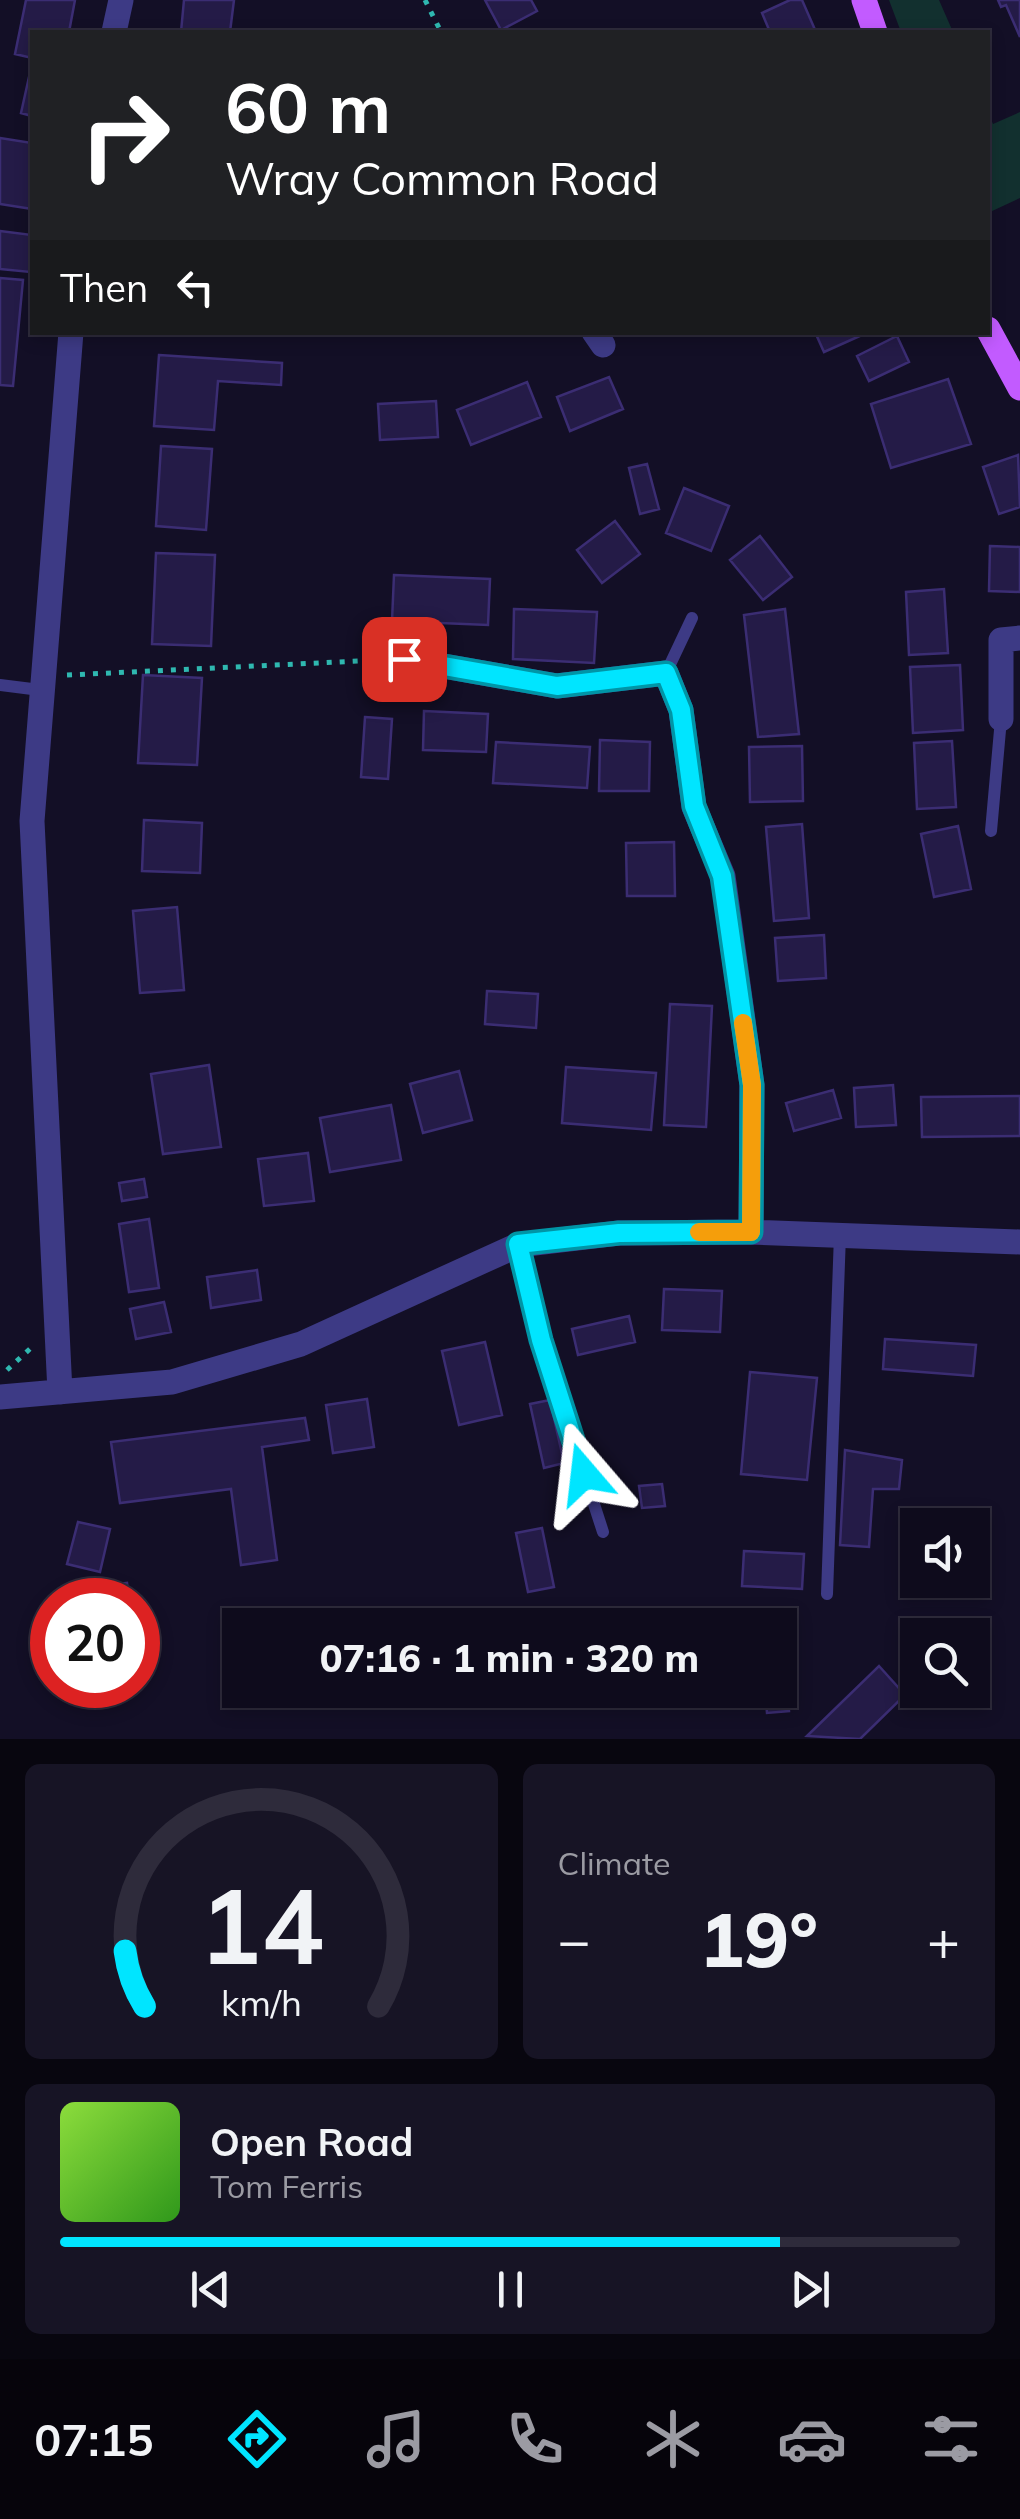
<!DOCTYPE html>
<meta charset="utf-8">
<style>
body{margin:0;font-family:Mulish,sans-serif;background:#171425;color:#f1f3f6;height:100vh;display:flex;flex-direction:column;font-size:38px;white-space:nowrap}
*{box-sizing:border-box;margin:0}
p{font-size:32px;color:#9b9ba3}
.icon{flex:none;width:55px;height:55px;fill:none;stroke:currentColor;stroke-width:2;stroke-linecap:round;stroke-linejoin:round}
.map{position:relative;height:1739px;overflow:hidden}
.drawer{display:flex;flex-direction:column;gap:25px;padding:25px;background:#08060f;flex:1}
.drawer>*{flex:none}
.banner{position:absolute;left:30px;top:30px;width:960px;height:305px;border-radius:0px;box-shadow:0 5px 15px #0003,0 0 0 2px #2e2b3b;background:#202124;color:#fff;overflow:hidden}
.controls{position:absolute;left:900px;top:1508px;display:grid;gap:20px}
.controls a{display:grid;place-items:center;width:90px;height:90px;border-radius:0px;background:#0e0b1c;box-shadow:0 5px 15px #0003,0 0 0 2px #2e2b3b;font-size:50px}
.speed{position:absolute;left:30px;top:1578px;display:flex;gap:20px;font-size:50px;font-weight:700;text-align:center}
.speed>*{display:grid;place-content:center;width:130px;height:130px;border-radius:50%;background:#0e0b1c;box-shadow:0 5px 15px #0003,0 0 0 2px #2e2b3b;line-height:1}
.speed .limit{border:15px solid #d22;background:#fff;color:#111}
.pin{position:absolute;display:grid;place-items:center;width:85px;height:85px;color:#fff;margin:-42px;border-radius:20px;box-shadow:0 5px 15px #0006}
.me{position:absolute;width:110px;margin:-55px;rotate:343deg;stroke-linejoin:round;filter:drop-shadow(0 0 8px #0008)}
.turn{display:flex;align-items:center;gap:35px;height:210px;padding:0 30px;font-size:45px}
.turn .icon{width:130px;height:130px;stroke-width:2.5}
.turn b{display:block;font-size:70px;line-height:85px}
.then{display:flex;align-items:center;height:95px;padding:0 30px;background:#0003;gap:20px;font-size:38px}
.big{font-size:75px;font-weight:800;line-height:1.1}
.drawer .card{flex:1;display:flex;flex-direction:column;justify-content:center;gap:15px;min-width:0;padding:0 35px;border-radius:15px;background:#171425}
.drawer .dial{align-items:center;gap:0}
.dial svg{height:260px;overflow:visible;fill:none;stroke:#2e2b3b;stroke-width:7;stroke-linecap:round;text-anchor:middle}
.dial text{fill:#f1f3f6;stroke:none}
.song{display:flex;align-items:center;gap:30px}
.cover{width:120px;height:120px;border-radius:15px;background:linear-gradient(135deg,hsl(90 70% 55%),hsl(110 70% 35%))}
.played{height:10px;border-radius:5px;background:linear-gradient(90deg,#00e5ff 80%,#2e2b3b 80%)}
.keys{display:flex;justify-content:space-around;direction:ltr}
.heat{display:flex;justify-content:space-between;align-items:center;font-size:55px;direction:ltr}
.drawer .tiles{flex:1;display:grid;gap:25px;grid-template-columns:1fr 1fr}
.card:last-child{grid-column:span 2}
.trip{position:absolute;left:222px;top:1608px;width:575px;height:100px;border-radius:0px;background:#0e0b1c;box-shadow:0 5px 15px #0003,0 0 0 2px #2e2b3b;font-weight:800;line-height:100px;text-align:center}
.dock{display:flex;height:160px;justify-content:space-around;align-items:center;background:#06040b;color:#9b9ba3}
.dock .icon{width:70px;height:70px}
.dock .selected{color:#00e5ff}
.dock b{font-size:45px;color:#f1f3f6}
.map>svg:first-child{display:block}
</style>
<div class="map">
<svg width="1020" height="1739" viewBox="0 0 1020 1739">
<rect width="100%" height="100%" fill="#130f26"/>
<path fill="#12302f" d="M 889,0 L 939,0 L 953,32 L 901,32 Z
M 988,112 L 993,124 L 1020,112 L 1020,198 L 990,212 Z"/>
<path fill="#241b47" stroke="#3b2d73" stroke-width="2.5" d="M 26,0 L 75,0 L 69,32 L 32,32 L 32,58 L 15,54 Z
M 184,0 L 234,0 L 230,32 L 181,32 Z
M 485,0 L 531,0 L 537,11 L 501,30 Z
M 790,0 L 802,0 L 816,32 L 770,32 L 762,13 Z
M 998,0 L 1020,0 L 1020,37 L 1006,5 L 1001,7 Z
M 31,68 L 32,68 L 32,116 L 21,113 Z
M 0,138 L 32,143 L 32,209 L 0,204 Z
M 0,231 L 32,235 L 30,272 L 0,269 Z
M 0,278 L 23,280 L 13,386 L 0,385 Z
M 815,332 L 861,332 L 862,335 L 824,352 Z
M 897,336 L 909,362 L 869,381 L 857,356 Z
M 159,355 L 282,363 L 281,385 L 218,381 L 214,430 L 154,426 Z
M 609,377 L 623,409 L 570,431 L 557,397 Z
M 948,379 L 971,444 L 891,468 L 871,404 Z
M 527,382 L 541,417 L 471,445 L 457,410 Z
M 436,401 L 438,437 L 380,440 L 378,404 Z
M 161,446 L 212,449 L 206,530 L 156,526 Z
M 1018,455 L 1020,507 L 999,514 L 983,467 Z
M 647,464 L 659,509 L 640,514 L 629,468 Z
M 684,488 L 729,506 L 711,551 L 666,533 Z
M 615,521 L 640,554 L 602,583 L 577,550 Z
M 760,536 L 792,577 L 763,600 L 730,560 Z
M 990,546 L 1020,547 L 1020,592 L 989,591 Z
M 156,553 L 215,555 L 211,646 L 152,644 Z
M 394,575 L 490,579 L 488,625 L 392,621 Z
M 944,589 L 948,653 L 909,655 L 906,592 Z
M 514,609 L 597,612 L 594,663 L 513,659 Z
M 785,609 L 799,734 L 758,737 L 744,615 Z
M 960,665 L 963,730 L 913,733 L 910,667 Z
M 143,675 L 202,678 L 197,765 L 138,763 Z
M 424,711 L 488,714 L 486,752 L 423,750 Z
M 365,717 L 392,719 L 388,779 L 361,777 Z
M 600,740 L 650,742 L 649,791 L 599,791 Z
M 952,741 L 956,807 L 917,809 L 914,743 Z
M 496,742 L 590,747 L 587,788 L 493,783 Z
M 802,746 L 803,801 L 750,802 L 749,747 Z
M 144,820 L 202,823 L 200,873 L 142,871 Z
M 802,824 L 809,918 L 774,921 L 766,827 Z
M 958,826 L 971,889 L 934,897 L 921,834 Z
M 674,842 L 675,896 L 627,896 L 626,843 Z
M 177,907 L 184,990 L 140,993 L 133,911 Z
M 824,935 L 826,978 L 778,981 L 775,938 Z
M 487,991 L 538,994 L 536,1028 L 485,1024 Z
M 670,1004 L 712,1006 L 706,1127 L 664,1125 Z
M 209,1065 L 221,1147 L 163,1154 L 151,1074 Z
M 566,1067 L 656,1073 L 651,1130 L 562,1123 Z
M 459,1071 L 472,1120 L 423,1133 L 410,1084 Z
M 893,1085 L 896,1125 L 856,1127 L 854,1088 Z
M 833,1090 L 841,1118 L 794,1131 L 786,1103 Z
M 1020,1096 L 1020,1136 L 922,1137 L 921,1097 Z
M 391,1105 L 401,1160 L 330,1172 L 320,1118 Z
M 308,1153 L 314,1201 L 264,1206 L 258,1159 Z
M 144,1179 L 147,1197 L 122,1201 L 119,1183 Z
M 149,1219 L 159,1288 L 129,1292 L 119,1224 Z
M 257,1270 L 261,1300 L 211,1308 L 207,1277 Z
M 664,1289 L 722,1291 L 720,1332 L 662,1330 Z
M 164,1302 L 171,1332 L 136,1339 L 130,1309 Z
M 629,1316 L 635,1342 L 578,1355 L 572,1329 Z
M 885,1339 L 976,1345 L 973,1376 L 883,1369 Z
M 485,1342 L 502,1415 L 459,1425 L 442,1351 Z
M 750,1372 L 817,1378 L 807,1480 L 741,1474 Z
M 367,1399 L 374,1447 L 333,1453 L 326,1405 Z
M 550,1400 L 564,1463 L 544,1468 L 530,1404 Z
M 305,1418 L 309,1440 L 262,1447 L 277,1560 L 241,1565 L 231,1489 L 120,1503 L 111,1442 Z
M 845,1450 L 902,1460 L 899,1489 L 873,1489 L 869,1547 L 840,1545 Z
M 662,1484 L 665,1506 L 642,1508 L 639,1486 Z
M 78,1522 L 110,1529 L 100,1572 L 67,1564 Z
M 542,1528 L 554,1587 L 528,1592 L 516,1533 Z
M 744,1551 L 804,1554 L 802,1589 L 742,1586 Z
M 127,1583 L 129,1598 L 104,1600 L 102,1586 Z
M 879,1666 L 905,1695 L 860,1739 L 807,1736 Z
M 786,1679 L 789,1711 L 767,1713 L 765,1690 L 780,1690 L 780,1680 Z
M 673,1690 L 712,1690 L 713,1695 L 676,1704 Z"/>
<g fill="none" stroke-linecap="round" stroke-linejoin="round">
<path stroke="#2fb8b0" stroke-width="5" stroke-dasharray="5 8" stroke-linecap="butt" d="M 425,0 L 441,32
M 67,675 L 381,660
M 7,1370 L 32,1347"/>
<path stroke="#3d3a85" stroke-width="12" d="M 666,673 L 692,618
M 0,685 L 40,690
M 991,831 L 1001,719
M 518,1245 L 541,1340 L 603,1532
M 827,1594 L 840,1235"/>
<path stroke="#3d3a85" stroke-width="25" d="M 114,32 L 121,0
M 594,332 L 603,345
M 404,659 L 557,686 L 666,673 L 681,710 L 694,807 L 723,876 L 752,1085 L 751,1232
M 1001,719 L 1001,640 L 1020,638
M 60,1392 L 32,821 L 71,332
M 0,1397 L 172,1382 L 301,1344 L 518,1245 L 619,1233 L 751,1232 L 1020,1242"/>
<path stroke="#c25bff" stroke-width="25" d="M 864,0 L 875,32
M 988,329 L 1020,388"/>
</g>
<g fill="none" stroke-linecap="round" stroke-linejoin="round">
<defs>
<path id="route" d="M 404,659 L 557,686 L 666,673 L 681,710 L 694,806 L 722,876 L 752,1085 L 751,1232 L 619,1233 L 518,1244 L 541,1340 L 584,1474"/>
</defs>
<use href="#route" stroke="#0095a6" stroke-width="25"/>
<use href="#route" stroke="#00e5ff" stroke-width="18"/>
<path stroke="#f59e0b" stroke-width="18" d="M 699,1232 L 751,1232 L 752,1085 L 743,1023"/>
</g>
</svg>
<div class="controls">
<a><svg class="icon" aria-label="sound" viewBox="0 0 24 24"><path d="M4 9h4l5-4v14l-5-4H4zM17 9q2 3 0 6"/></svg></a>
<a><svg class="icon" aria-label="search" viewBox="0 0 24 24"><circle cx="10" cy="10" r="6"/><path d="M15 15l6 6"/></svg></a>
</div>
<div class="speed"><div class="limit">20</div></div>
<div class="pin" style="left:404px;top:659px;background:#d93025"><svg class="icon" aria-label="arrive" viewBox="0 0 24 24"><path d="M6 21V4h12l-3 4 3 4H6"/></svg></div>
<svg class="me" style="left:584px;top:1474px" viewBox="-20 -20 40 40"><path d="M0-17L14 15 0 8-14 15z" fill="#00e5ff" stroke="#fff" stroke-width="4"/></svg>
<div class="trip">07:16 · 1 min · 320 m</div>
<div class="banner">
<div class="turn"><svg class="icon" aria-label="right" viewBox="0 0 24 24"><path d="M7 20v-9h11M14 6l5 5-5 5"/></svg><div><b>60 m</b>Wray Common Road</div></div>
<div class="then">Then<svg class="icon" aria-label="left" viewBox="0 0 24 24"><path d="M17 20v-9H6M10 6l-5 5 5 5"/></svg></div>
</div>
</div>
<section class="drawer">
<div class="tiles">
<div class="card dial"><svg viewBox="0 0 100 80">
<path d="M14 69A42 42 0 1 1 86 69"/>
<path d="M14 69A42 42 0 0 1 8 52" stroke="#00e5ff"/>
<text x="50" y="56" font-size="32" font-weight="700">14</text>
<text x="50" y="72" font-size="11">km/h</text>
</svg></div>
<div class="card"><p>Climate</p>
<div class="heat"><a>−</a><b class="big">19°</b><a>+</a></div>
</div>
<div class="card">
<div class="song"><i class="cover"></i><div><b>Open Road</b><p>Tom Ferris</p></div></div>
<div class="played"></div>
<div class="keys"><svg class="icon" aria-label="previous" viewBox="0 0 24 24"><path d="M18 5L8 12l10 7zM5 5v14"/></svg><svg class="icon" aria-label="pause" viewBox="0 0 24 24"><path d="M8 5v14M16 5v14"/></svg><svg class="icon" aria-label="next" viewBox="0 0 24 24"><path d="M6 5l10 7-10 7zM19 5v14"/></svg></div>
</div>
</div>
</section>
<nav class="dock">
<b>07:15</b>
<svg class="icon selected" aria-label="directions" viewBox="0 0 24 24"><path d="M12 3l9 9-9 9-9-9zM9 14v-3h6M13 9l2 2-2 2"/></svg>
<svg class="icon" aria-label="music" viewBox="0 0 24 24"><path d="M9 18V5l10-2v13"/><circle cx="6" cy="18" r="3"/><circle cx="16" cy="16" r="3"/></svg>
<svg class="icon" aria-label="phone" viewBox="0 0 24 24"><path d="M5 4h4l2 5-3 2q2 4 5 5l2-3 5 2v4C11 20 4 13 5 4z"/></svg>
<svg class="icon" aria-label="climate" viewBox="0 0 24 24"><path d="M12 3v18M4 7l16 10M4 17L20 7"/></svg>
<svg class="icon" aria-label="car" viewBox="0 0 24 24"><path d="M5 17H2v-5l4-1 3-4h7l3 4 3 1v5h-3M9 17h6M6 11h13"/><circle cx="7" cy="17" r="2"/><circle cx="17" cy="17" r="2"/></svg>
<svg class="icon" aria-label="filters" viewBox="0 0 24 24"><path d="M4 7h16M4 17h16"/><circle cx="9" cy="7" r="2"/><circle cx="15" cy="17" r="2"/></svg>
</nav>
